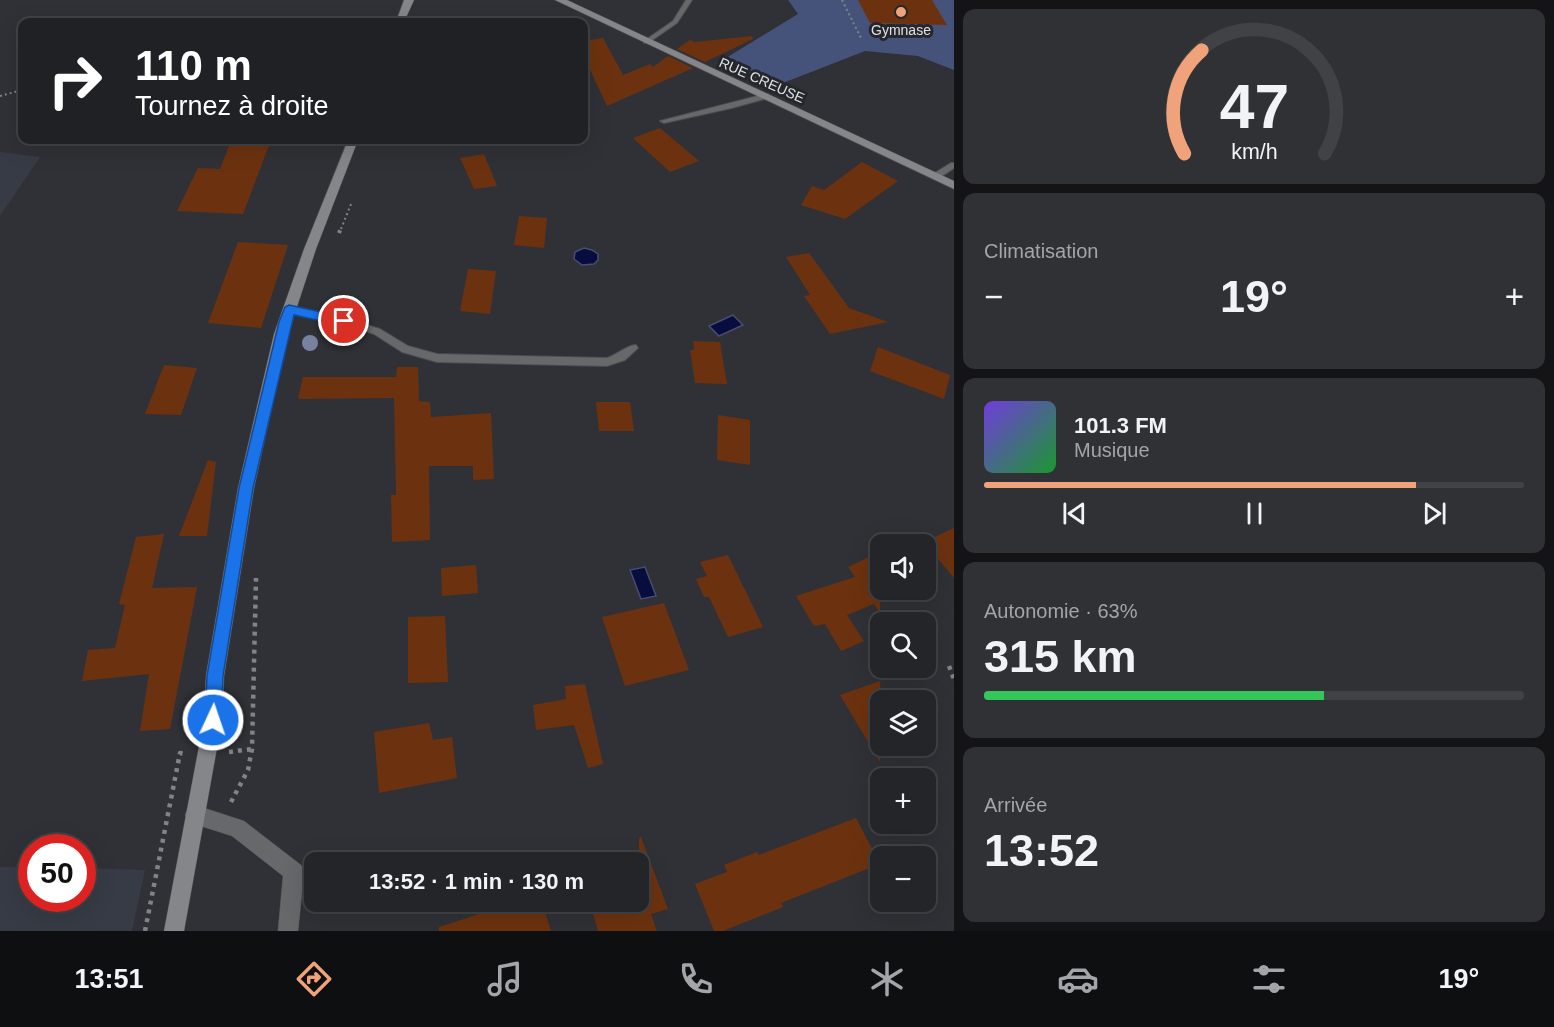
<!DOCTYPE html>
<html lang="fr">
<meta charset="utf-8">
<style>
body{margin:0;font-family:Arial,sans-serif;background:#303134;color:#f1f3f6;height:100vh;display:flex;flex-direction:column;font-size:22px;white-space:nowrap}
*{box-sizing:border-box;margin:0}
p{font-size:20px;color:#a3a5a8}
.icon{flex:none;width:33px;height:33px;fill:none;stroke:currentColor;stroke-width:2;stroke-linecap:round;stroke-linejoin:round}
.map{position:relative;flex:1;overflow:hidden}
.details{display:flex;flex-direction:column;gap:9px;padding:9px;background:#141416;width:600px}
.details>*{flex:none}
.hud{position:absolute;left:18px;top:18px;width:570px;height:126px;border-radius:12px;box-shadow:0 6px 24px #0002,0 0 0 2px #414245;background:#202124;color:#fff;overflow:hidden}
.controls{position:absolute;left:870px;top:534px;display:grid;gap:12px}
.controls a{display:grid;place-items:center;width:66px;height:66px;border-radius:12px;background:#242528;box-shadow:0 6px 24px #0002,0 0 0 2px #414245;font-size:30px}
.speed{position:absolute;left:18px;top:834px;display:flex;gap:12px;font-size:30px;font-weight:700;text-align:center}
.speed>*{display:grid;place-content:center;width:78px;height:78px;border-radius:50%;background:#242528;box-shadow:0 6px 24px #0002,0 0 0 2px #414245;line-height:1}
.speed .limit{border:9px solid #d22;background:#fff;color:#111}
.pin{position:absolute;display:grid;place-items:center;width:51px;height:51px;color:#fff;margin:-26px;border:3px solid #fff;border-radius:50%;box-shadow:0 2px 6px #0007}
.me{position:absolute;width:66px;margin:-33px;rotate:3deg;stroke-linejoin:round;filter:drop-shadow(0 0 4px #0008)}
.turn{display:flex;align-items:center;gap:21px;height:126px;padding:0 18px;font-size:27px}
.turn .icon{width:78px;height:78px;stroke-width:2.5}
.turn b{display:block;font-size:42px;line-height:51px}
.big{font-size:45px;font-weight:700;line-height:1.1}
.details .tile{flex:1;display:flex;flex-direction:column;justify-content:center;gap:9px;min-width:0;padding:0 21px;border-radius:12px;background:#303134}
.details .dial{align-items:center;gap:0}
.dial svg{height:156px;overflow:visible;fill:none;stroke:#414245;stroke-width:7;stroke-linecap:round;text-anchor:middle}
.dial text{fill:#f1f3f6;stroke:none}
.song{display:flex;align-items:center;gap:18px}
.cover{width:72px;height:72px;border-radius:9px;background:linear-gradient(135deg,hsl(260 70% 55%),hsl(130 70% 35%))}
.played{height:6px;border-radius:3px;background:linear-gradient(90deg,#f0a27a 80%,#414245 80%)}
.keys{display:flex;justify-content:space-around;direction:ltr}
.heat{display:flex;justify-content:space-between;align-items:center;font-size:33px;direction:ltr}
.charge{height:9px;border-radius:4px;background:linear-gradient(90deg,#34c759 63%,#414245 0)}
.trip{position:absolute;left:304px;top:852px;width:345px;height:60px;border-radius:12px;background:#242528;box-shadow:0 6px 24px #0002,0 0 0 2px #414245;font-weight:700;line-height:60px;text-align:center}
.menu{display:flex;height:96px;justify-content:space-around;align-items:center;background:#0e0f10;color:#a3a5a8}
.menu .icon{width:42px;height:42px}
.menu .selected{color:#f0a27a}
.menu b{font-size:27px;color:#f1f3f6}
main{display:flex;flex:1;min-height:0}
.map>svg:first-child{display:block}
</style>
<main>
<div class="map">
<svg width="954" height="931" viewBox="0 0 954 931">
<rect width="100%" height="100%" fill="#303136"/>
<path fill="#373b45" d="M 0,152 L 40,157 L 0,216 Z
M 0,867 L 31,867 L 32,898 L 82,898 L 83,868 L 145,870 L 132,931 L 0,931 Z"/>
<path fill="#45537b" d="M 788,0 L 954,0 L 954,70 L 918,56 L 865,51 L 770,88 L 716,64 L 798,14 Z"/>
<path fill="#070d3f" stroke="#484d70" stroke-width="1.5" d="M 584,248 L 592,250 L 598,254 L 598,260 L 594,264 L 582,265 L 574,259 L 575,252 Z
M 733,315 L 743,325 L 719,336 L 709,326 Z
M 645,567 L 656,596 L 641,599 L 630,570 Z"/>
<path fill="#6c320f" d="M 858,0 L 932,0 L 947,25 L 870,23 Z
M 752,36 L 753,39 L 705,62 L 677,49 L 690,40 L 695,42 Z
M 603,38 L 623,75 L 650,64 L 653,67 L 668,56 L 693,68 L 607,106 L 584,57 L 584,41 Z
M 660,128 L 699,161 L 670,172 L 633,138 Z
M 231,140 L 271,140 L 243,214 L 177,211 L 198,168 L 220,169 Z
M 484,154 L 497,186 L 474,189 L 460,158 Z
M 862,162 L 898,181 L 845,219 L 801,205 L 812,186 L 824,190 Z
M 519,216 L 547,218 L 544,248 L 514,245 Z
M 238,242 L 288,245 L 261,328 L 208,323 Z
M 809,253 L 849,308 L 888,322 L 830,334 L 804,296 L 810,295 L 786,257 Z
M 468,269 L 496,271 L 490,314 L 460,311 Z
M 693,341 L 720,342 L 727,384 L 695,383 L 690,350 L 694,350 Z
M 878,347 L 950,375 L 944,399 L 870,371 Z
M 164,365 L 197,368 L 181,415 L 145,414 Z
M 397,367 L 418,367 L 419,401 L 430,402 L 431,417 L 491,413 L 494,479 L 473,480 L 473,466 L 429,466 L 430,540 L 392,542 L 391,495 L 396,495 L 394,398 L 298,399 L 303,377 L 396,377 Z
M 596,402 L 630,402 L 634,431 L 599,431 Z
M 718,415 L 750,420 L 750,465 L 717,460 Z
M 208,460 L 216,462 L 207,536 L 179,536 Z
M 954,528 L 954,578 L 924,542 Z
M 164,534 L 152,588 L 197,587 L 170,729 L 140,731 L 149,674 L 82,681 L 88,650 L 115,648 L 125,605 L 119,604 L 136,537 Z
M 880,552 L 880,613 L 874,604 L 847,615 L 864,641 L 841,651 L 825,624 L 814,626 L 796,596 L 855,577 L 848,567 Z
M 728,555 L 763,627 L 728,637 L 709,597 L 704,597 L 696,579 L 707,576 L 700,562 Z
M 476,565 L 478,593 L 442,596 L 441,568 Z
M 664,603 L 689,670 L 625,686 L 602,617 Z
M 445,616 L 448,682 L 408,683 L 408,617 Z
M 880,681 L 880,762 L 840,695 Z
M 585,684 L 603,764 L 588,768 L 574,725 L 536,730 L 533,705 L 566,699 L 565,686 Z
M 429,723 L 433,740 L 452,737 L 457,778 L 379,793 L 374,732 Z
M 856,818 L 880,864 L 781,903 L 783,907 L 723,931 L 714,931 L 695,884 L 727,872 L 724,865 L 757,852 L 759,855 Z
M 641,837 L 668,909 L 651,914 L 657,931 L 598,931 L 590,902 L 639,902 L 639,838 Z
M 515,902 L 542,902 L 551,931 L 439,931 L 439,927 Z"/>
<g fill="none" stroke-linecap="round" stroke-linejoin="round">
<defs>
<path id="lane" d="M 686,0 L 692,0 L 677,23 L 648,43 L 644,43 L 644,41 L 673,21 Z
M 765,94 L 768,94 L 768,98 L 732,108 L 664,123 L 660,121 Z
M 951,163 L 954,163 L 954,168 L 939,178 L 933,178 L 933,174 Z
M 289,307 L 327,313 L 380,329 L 408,346 L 437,354 L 607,358 C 616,355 629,344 636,345 L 638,348 L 625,360 L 607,366 L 437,362 L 402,352 L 374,334 L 327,319 L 286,312 L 284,310 L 286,308 Z"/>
<path id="street" d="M 195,805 L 244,821 L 301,865 L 304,872 L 298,931 L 278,931 L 283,876 L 232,836 L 188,822 L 185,815 L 188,808 Z"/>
<path id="secondary" d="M 404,0 L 414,0 L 404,22 L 396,22 Z
M 555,0 L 567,0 L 954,181 L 954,189 Z
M 348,140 L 358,140 L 316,249 L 288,334 L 254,488 L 224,676 L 222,720 L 184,931 L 164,931 L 204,720 L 206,676 L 238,488 L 274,334 L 304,249 Z"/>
</defs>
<use href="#lane" stroke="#4c4d52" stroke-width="2"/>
<use href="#street" stroke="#4c4d52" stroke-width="1"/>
<use href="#secondary" stroke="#4c4d52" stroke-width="1"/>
<path stroke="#828387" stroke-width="2" stroke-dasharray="2 3" stroke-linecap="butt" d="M 842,0 L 862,40
M 0,96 L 22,90
M 341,229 L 351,204"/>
<path stroke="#828387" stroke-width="4" stroke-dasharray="3 4.5" stroke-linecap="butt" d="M 339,233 L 341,228"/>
<path stroke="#828387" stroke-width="4.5" stroke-dasharray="4 5" stroke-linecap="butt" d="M 949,666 L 954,679
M 229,752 L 252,749
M 231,802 L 248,770 L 252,749 L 256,578
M 145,931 L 180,753 L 186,754"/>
<use href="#lane" fill="#67686a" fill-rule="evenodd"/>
<use href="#street" fill="#67686a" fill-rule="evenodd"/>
<use href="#secondary" fill="#84868a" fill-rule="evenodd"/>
</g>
<g fill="#7882a0">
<circle cx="341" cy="336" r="8"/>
<circle cx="310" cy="343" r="8"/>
</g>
<path fill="#1a73e8" stroke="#114b97" stroke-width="1.5" d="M 289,305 L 344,317 L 350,321 L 344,326 L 294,315 L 253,488 L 223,676 L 221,720 L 219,726 L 213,728 L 207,726 L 205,720 L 207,676 L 239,488 L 279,322 L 285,307 Z"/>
<circle fill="#f0a27a" stroke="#26272c" stroke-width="2" cx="901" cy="12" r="6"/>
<g text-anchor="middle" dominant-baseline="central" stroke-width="6" stroke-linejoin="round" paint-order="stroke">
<g font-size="14" fill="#e0e1e4" stroke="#26272c">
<text x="901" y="30">Gymnase</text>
</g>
<g font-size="14" fill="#e0e1e4" stroke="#26272c">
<text transform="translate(762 80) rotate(24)">RUE CREUSE</text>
</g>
</g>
</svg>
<div class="controls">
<a><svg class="icon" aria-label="sound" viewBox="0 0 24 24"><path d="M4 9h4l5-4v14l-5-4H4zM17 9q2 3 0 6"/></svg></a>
<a><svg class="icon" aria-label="search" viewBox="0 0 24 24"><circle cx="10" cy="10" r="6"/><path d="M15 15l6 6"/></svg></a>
<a><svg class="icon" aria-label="layers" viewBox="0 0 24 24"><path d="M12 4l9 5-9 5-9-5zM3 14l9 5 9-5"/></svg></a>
<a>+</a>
<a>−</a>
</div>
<div class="speed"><div class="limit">50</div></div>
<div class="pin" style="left:344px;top:321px;background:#d93025"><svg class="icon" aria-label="arrive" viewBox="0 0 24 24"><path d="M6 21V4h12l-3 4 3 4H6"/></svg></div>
<svg class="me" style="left:213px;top:720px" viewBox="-20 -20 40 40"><circle r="17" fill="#1a73e8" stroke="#fff" stroke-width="3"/><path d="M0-11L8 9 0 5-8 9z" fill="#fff"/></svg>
<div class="trip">13:52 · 1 min · 130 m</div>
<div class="hud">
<div class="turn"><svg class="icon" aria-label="right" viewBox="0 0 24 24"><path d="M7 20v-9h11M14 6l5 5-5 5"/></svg><div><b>110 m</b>Tournez à droite</div></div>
</div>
</div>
<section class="details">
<div class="tile dial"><svg viewBox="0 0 100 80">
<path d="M14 69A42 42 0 1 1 86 69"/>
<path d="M14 69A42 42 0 0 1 23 16" stroke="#f0a27a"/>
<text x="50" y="56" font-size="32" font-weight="700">47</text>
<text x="50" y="72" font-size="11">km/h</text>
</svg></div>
<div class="tile"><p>Climatisation</p>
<div class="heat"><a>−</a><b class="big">19°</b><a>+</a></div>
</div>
<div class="tile">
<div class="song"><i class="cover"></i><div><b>101.3 FM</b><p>Musique</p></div></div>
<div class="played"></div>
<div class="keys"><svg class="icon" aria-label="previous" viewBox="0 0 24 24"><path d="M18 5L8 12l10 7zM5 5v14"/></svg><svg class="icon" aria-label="pause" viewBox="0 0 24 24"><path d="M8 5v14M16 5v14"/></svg><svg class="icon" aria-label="next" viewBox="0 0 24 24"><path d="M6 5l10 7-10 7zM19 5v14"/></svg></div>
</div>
<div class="tile"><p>Autonomie · 63%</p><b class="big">315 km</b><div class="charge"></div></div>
<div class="tile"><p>Arrivée</p><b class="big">13:52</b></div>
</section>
</main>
<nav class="menu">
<b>13:51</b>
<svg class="icon selected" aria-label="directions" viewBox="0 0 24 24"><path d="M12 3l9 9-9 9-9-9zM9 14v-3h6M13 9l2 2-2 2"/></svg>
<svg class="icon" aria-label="music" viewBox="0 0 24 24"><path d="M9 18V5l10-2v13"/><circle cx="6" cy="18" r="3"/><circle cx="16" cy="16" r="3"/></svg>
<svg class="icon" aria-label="phone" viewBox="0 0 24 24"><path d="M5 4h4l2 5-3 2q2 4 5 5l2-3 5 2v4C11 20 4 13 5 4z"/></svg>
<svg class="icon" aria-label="climate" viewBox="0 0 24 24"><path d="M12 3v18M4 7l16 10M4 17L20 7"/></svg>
<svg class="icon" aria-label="car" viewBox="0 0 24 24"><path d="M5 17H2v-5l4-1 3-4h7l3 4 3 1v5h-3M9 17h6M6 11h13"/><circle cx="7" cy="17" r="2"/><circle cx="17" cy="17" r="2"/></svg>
<svg class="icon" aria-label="filters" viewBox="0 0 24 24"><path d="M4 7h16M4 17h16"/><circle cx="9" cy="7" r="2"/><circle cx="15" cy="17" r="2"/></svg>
<b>19°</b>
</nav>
